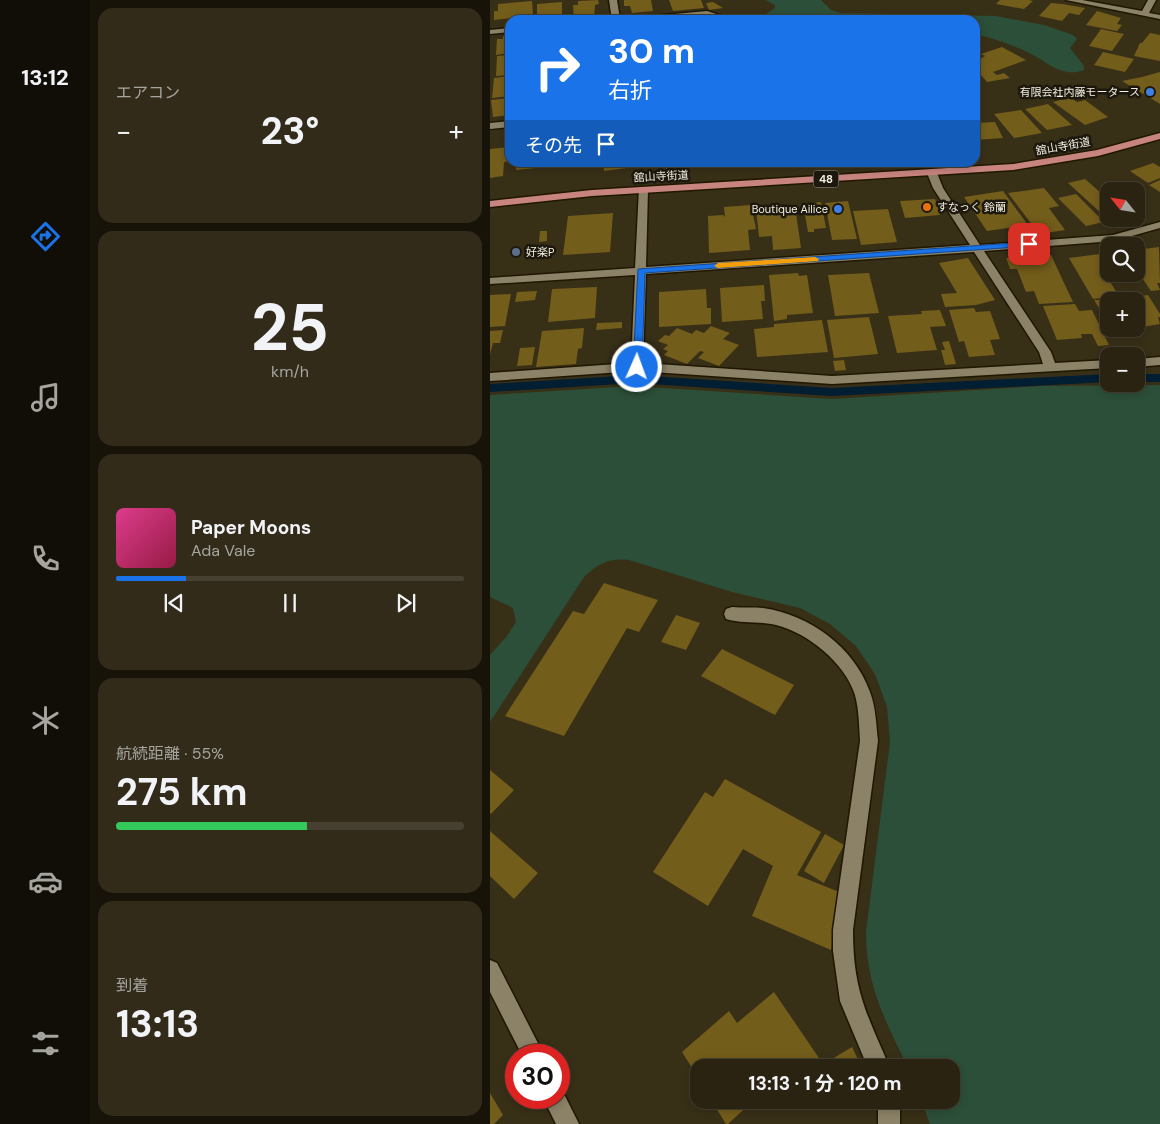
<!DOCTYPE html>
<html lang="ja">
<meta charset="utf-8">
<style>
body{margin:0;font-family:"DM Sans","Noto Sans JP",sans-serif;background:#322b1a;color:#f1f3f6;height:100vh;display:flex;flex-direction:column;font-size:19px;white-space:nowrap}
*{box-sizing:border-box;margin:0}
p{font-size:16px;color:#a5a49f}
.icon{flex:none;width:28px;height:28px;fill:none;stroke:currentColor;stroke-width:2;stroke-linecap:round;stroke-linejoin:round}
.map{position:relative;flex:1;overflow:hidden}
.side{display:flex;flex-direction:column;gap:8px;padding:8px;background:#171309;width:400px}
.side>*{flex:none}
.guide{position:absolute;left:15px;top:15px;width:475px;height:152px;border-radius:15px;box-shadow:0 2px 8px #0003,0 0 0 1px #464031;background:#1a73e8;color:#fff;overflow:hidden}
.needle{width:32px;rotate:300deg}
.buttons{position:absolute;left:610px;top:182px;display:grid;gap:10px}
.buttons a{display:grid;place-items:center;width:45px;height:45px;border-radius:10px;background:#2a2311;box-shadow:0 2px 8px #0003,0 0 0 1px #464031;font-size:25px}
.speed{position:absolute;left:15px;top:1044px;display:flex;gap:10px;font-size:25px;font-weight:700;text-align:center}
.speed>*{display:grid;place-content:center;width:65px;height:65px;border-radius:50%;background:#2a2311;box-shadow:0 2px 8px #0003,0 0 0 1px #464031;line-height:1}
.speed .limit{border:8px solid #d22;background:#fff;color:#111}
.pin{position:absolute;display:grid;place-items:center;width:42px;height:42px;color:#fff;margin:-21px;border-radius:10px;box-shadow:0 2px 8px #0006}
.me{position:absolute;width:55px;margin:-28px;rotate:2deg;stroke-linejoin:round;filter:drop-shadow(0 0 4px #0008)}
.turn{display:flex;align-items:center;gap:18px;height:105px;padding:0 20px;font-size:22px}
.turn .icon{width:65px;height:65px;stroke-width:2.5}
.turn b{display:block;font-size:35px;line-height:42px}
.then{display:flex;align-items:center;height:48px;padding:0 20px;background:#0003;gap:10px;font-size:19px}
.big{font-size:38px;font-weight:700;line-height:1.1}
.side .widget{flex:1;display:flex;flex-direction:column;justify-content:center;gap:8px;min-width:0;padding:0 18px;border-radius:15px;background:#322b1a}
.side .dial{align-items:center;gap:0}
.dial b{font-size:65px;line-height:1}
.song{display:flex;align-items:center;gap:15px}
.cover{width:60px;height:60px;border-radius:8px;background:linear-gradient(135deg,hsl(330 70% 55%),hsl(340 70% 35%))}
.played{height:5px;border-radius:2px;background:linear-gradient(90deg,#1a73e8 20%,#464031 20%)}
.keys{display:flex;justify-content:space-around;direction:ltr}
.heat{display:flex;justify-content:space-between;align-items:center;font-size:28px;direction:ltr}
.charge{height:8px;border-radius:4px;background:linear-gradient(90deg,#34c759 55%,#464031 0)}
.trip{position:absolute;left:200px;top:1059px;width:270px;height:50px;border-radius:15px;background:#2a2311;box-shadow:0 2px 8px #0003,0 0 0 1px #464031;font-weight:700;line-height:50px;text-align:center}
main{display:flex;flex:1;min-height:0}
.dock{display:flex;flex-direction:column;width:90px;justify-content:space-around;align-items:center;background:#110e07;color:#a5a49f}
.dock .icon{width:35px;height:35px}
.dock .active{color:#1a73e8}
.dock b{font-size:22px;color:#f1f3f6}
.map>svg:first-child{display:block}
</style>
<main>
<nav class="dock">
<b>13:12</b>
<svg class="icon active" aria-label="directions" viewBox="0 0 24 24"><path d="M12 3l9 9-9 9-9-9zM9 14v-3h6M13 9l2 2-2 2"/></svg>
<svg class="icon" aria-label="music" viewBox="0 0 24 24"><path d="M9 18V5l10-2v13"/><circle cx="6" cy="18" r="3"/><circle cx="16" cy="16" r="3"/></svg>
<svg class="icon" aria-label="phone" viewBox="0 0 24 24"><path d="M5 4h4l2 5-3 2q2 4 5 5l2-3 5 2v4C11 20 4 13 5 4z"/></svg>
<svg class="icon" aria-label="climate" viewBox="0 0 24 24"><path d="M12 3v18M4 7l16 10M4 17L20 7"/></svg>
<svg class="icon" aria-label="car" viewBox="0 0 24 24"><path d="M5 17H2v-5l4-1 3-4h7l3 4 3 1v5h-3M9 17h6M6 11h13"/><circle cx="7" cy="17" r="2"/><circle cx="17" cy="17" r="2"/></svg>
<svg class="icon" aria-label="filters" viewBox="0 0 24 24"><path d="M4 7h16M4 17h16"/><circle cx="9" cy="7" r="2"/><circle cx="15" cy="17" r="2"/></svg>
</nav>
<section class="side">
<div class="widget"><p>エアコン</p>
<div class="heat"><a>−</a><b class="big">23°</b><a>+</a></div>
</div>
<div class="widget dial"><b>25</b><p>km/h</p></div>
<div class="widget">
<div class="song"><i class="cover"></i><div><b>Paper Moons</b><p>Ada Vale</p></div></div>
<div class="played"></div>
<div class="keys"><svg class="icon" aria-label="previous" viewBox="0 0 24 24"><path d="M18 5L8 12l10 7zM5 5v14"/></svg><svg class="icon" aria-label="pause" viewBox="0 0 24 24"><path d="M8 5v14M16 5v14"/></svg><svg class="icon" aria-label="next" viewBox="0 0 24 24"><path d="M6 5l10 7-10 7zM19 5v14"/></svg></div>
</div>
<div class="widget"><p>航続距離 · 55%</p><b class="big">275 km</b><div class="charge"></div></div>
<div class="widget"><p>到着</p><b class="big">13:13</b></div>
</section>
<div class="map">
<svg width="670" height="1124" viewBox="0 0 670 1124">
<rect width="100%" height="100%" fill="#382f17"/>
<path fill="#2c4f39" d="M 275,0 L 331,0 L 341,10 L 350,13 L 506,16 L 554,25 L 583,35 L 587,39 L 580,48 L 594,66 L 594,70 C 571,79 556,60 537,52 C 520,44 503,38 485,34 L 485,20 L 267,20 L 285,8 L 285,5 Z
M 670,385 L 670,1124 L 440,1124 L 431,1100 L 461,1100 L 461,1068 L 418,1067 C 395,1021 376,985 376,932 L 400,742 L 397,707 L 385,674 L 366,646 L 340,624 L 310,608 L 242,592 L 139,560 C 119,558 109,563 94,577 L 0,722 L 0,655 L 17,636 L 26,622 L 23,608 L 0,597 L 0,395 L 143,386 L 342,399 L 551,386 Z"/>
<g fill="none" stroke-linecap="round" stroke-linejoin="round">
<path fill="#011e32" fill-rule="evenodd" d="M 619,374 L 619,382 L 342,396 L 145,383 L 0,392 L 0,384 L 145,375 L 342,388 Z
M 646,374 L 670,374 L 670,382 L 646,382 Z"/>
</g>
<path fill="#735d1b" d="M 108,0 L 109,4 L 105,5 L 104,18 L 84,20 L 83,5 L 88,5 L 88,1 Z
M 134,0 L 161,0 L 163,11 L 142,13 L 140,6 L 134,6 Z
M 179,0 L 211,0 L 214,8 L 183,11 Z
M 510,0 L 539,0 L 543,1 L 534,9 L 506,4 Z
M 42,1 L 43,16 L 4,20 L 4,11 L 8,11 L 8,4 Z
M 72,2 L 72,18 L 47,20 L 47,4 Z
M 223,2 L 233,8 L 219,10 L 216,3 Z
M 561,3 L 572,4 L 595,8 L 589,15 L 579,13 L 572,21 L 549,16 Z
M 607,11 L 631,18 L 627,24 L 632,25 L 627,31 L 596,25 Z
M 611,29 L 634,34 L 622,51 L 599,46 Z
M 660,33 L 670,35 L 670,61 L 644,56 L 650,43 L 652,43 Z
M 13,36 L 20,36 L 20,53 L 6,55 L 7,39 L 13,39 Z
M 512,47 L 536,60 L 503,72 L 507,75 L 514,73 L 520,78 L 497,82 L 485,68 L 485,62 L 495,56 L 491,54 Z
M 613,52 L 644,59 L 635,72 L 604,65 Z
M 20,55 L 20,75 L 6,76 L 7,56 Z
M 670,72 L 670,104 L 632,81 L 652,77 Z
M 20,76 L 20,96 L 2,98 L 4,78 Z
M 20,98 L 20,115 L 3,117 L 1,100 Z
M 574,99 L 583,99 L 587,102 L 595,100 L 618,117 L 595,125 L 563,102 Z
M 558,104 L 582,125 L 557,130 L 535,109 Z
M 531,110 L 552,133 L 524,138 L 504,114 Z
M 505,122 L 513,138 L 485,140 L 485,123 Z
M 20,147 L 20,161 L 14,162 L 13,176 L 0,178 L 0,149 Z
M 26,162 L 56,162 L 56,167 L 26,170 Z
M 113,162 L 136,162 L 137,168 L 114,171 Z
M 177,162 L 234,162 L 234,166 L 176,169 Z
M 663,163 L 670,167 L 670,178 L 658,183 L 640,171 Z
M 595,179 L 619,200 L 619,210 L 610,212 L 578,183 Z
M 670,180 L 670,192 L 659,185 Z
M 554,188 L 569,206 L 559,208 L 575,230 L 549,234 L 518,193 Z
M 513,191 L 538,225 L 497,231 L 474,197 Z
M 586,194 L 614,222 L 596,226 L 568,198 Z
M 445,199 L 450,215 L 415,218 L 410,201 Z
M 358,201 L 367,239 L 342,240 L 335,203 Z
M 331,202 L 336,228 L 324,229 L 324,232 L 318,232 L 313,204 Z
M 261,205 L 266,229 L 258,230 L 260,250 L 219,253 L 218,216 L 233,215 L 235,217 L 234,207 Z
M 305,206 L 311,248 L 283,250 L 282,236 L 269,237 L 266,209 Z
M 398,209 L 407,242 L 371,245 L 363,211 Z
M 123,213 L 120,252 L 73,255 L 78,216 Z
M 50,231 L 57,231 L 57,241 L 49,242 Z
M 669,247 L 670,283 L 667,283 L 670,290 L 661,291 L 646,269 L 646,250 Z
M 610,254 L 619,269 L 619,274 L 624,277 L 617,277 L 629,296 L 603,299 L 579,258 Z
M 561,255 L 583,302 L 549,304 L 544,291 L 536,292 L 527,269 L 520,269 L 516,258 Z
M 478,258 L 505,300 L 486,305 L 455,307 L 451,294 L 467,293 L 449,263 Z
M 308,273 L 309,276 L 317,275 L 323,313 L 297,315 L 297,319 L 284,321 L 279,275 Z
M 379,273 L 389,313 L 345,316 L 338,275 Z
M 274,285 L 275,301 L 271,301 L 273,319 L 232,322 L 230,288 Z
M 107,287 L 105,318 L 58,322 L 62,289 Z
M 216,289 L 217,308 L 221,308 L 221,324 L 169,327 L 169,292 Z
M 47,291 L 45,300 L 25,302 L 27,292 Z
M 21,294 L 15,326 L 0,327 L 0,295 Z
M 658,295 L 670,314 L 670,317 L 668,317 L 670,324 L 646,328 L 646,301 L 636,301 L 634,298 Z
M 604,300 L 614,300 L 619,304 L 619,324 Z
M 585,304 L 589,311 L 602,310 L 619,345 L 608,346 L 602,334 L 591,334 L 592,338 L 567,340 L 553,306 Z
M 484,308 L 486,312 L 500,311 L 510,339 L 500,340 L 505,355 L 479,357 L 474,341 L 469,342 L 459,310 Z
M 450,310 L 456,326 L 440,327 L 447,350 L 407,353 L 398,316 L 432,314 L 431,311 Z
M 379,317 L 388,354 L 344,358 L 337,320 Z
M 332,320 L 338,352 L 267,357 L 264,329 L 284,327 L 284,324 Z
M 132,322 L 132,328 L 106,330 L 107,323 Z
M 221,326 L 240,333 L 233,339 L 249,345 L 229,366 L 208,358 L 214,352 L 210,351 L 197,364 L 174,355 L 178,351 L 173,349 L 178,345 L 168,341 L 175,335 L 179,336 L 187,328 L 202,334 L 206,330 L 214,333 Z
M 94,328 L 92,348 L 88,349 L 86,364 L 46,367 L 52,331 Z
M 13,330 L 10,343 L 3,343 L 0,354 L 0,331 Z
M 459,341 L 466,364 L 455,365 L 451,350 L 455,350 L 452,342 Z
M 45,347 L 42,365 L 27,366 L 30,348 Z
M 354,360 L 356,370 L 345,371 L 343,361 Z
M 114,583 L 168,600 L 149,632 L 137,628 L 74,736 L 15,716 L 83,611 L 94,614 Z
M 186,615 L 210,623 L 196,650 L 171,642 Z
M 232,649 L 304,685 L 285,715 L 211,676 Z
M 0,770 L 24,790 L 1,814 L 0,813 Z
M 235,779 L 331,832 L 307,875 L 349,892 L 341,950 L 262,916 L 283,866 L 253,849 L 218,906 L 163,872 L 215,792 L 223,797 Z
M 0,831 L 48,873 L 24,899 L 0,876 Z
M 335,834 L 354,845 L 334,883 L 314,871 Z
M 284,992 L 329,1058 L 319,1068 L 209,1068 L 209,1079 L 192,1052 L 239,1011 L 247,1023 Z
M 362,1047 L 372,1068 L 340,1068 L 337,1062 Z
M 0,1093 L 13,1115 L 4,1124 L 0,1124 Z
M 221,1100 L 264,1100 L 238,1124 L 236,1124 Z"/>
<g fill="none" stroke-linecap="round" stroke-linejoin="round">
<defs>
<path id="minor" d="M 119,0 L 127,0 L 130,19 L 217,11 L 245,20 C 234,20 224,15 214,16 C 183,17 153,20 122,20 Z
M 576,0 L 592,0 L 652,11 L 658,0 L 666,0 L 659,13 L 670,15 L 670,19 Z
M 20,28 L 20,32 L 0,34 L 0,30 Z
M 20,121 L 20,127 L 0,129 L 0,123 Z
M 442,170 L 447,173 L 453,188 L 490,245 L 623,235 L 670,222 L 670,228 L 624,241 L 494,251 L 561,352 L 565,363 L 619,360 L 619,368 L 342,384 L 147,371 L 0,381 L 0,373 L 141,363 L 145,275 L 0,284 L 0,278 L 145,268 L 149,188 L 158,190 L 156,267 L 480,245 L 443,188 L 437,173 ZM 484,252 L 549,352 L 553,364 L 342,376 L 153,363 L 156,274 Z
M 670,357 L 670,365 L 646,367 L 646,359 Z
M 242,607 C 252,608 263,607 273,608 C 320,615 364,647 380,692 C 386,708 386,724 388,741 L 363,930 C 363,991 377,1014 400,1068 L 378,1068 L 350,1001 L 343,951 L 343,930 L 370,741 C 369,725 369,710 365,695 C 355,663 318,633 286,625 C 270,621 252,624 236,619 L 234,614 L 236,609 Z
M 0,960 L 7,963 L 54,1055 L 32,1055 L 0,992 Z
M 69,1089 L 72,1090 L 89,1124 L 66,1124 L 53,1098 L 69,1098 Z
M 388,1100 L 410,1100 L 410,1124 L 388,1124 Z"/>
<path id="major" d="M 670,133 L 670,139 L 608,156 L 523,170 L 102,196 L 0,207 L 0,201 L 102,190 L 523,164 L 607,150 Z"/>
</defs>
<use href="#minor" stroke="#1f1701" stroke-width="3"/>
<use href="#major" stroke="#1f1701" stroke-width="3"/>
<use href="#minor" fill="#8c8267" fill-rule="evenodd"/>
<use href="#major" fill="#c8847f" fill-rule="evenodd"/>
</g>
<path fill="#1a73e8" stroke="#114b97" d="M 539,242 L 543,244 L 542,246 L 155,273 L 152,367 L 147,370 L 143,367 L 148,269 Z"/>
<path fill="#f59e0b" d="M 325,257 L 329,259 L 328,261 L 228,268 L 224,266 L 228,263 Z"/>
<g fill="#3f7fe0" stroke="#1c180d" stroke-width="2">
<circle cx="660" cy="92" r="5"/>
<circle cx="348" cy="209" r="5"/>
</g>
<circle fill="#e8710a" stroke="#1c180d" stroke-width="2" cx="437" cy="207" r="5"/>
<circle fill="#5c6f8a" stroke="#1c180d" stroke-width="2" cx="26" cy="252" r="5"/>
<g text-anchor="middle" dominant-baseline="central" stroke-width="5" stroke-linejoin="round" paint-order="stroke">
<g font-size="11" fill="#f5f0e1" stroke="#1c180d" text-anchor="end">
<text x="650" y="92">有限会社内藤モータース</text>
<text x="447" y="207" text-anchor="start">すなっく 鈴蘭</text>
<text x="338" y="209">Boutique Ailice</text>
<text x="36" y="252" text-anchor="start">好楽P</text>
</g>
<g font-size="11" fill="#f5f0e1" stroke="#1c180d">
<text transform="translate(573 146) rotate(-10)">舘山寺街道</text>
<text transform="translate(171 176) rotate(-3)">舘山寺街道</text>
</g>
<rect fill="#1c180d" stroke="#b4afa1" stroke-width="1" x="323.5" y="170.5" width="25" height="17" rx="4"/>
<g font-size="11" font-weight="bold" fill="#f5f0e1">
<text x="336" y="179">48</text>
</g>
</g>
</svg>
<div class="buttons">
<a><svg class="needle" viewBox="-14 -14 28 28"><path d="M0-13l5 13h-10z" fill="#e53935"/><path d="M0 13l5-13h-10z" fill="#a5a49f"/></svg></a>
<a><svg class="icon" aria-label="search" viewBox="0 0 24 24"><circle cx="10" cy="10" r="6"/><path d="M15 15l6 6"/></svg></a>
<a>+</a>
<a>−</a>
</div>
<div class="speed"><div class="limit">30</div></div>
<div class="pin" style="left:539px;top:244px;background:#d93025"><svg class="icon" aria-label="arrive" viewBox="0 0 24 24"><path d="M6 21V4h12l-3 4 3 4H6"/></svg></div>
<svg class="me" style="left:147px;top:367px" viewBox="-20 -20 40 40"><circle r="17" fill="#1a73e8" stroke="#fff" stroke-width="3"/><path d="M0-11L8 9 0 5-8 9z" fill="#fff"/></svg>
<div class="trip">13:13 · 1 分 · 120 m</div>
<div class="guide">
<div class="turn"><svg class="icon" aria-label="right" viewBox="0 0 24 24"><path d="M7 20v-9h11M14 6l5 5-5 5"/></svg><div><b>30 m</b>右折</div></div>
<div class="then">その先<svg class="icon" aria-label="arrive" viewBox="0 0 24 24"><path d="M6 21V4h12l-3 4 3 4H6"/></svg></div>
</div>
</div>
</main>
